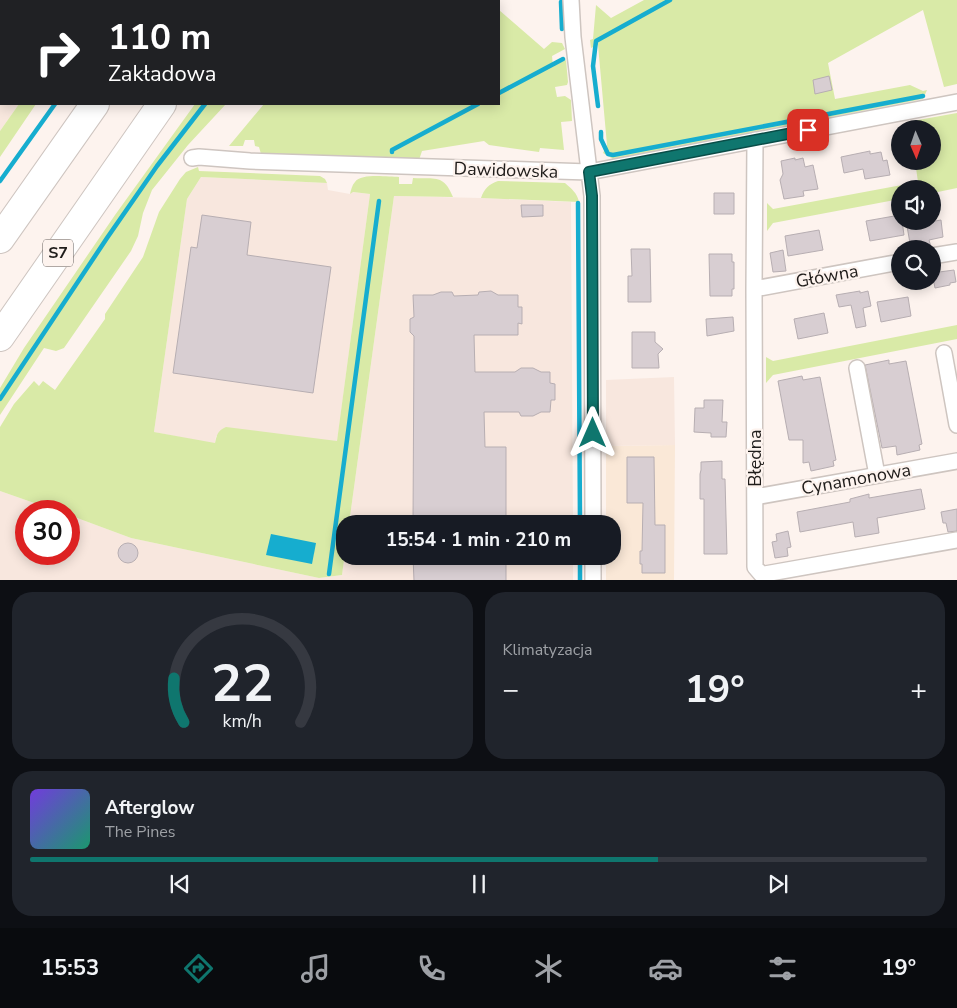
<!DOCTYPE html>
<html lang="pl">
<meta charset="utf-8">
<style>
body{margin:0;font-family:"Nunito Sans",sans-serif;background:#20242c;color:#f1f3f6;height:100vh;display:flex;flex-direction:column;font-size:19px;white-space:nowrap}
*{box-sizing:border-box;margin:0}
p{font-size:16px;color:#9ea1a6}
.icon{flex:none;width:28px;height:28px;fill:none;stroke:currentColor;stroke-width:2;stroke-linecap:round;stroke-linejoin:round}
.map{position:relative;height:580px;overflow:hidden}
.details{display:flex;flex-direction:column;gap:12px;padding:12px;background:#0d0f14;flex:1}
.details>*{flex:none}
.top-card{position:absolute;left:0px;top:0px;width:500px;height:105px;box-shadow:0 2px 12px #0003;background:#202124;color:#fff;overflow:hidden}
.needle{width:32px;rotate:178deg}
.controls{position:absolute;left:891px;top:120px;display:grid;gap:10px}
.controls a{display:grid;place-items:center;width:50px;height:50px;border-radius:50%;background:#171b24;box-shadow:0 2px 12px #0003;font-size:25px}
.speed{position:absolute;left:15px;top:500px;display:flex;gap:10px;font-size:25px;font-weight:700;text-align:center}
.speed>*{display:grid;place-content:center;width:65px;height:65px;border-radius:50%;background:#171b24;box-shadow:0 2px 12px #0003;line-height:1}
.speed .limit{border:8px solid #d22;background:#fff;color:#111}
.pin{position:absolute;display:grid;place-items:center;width:42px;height:42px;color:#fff;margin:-21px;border-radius:10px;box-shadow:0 2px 8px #0006}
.me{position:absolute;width:55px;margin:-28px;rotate:0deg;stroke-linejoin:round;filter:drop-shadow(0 0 4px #0008)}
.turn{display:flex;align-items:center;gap:18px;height:105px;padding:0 25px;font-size:22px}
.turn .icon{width:65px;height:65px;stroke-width:2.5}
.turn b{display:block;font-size:35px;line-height:42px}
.big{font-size:38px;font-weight:700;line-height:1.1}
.details .card{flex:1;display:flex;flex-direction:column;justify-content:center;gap:8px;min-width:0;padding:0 18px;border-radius:20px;background:#20242c}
.details .dial{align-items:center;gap:0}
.dial svg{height:130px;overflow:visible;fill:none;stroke:#363941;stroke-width:7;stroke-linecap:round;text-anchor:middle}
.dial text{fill:#f1f3f6;stroke:none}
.song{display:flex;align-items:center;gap:15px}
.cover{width:60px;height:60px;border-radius:8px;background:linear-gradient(135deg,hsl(260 70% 55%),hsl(160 70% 35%))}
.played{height:5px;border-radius:2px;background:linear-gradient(90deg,#0f766e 70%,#363941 70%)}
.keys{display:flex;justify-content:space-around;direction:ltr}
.heat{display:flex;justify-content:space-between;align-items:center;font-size:28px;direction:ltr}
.details .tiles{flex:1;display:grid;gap:12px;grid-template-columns:1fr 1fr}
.card:last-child{grid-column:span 2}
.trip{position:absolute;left:336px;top:515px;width:285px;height:50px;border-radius:20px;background:#171b24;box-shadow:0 2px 12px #0003;font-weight:700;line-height:50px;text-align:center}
.tabs{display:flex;height:80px;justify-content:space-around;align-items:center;background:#090b0e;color:#9ea1a6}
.tabs .icon{width:35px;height:35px}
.tabs .on{color:#0f766e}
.tabs b{font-size:22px;color:#f1f3f6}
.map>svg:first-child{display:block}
</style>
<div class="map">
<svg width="957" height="581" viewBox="0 0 957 581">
<rect width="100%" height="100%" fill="#fdf3ee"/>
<path fill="#fae8d7" d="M 675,445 L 674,580 L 606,580 L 606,556 L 612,556 L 612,524 L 606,524 L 606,446 Z"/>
<path fill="#f8e7de" d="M 0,0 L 2,1 L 1,104 L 19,104 L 0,131 Z
M 201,177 L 327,183 L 328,190 L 350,194 L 352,192 L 370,194 L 337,442 L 216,436 L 215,444 L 154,432 L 187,199 Z
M 394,196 L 481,198 L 571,202 L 573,524 L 349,524 Z
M 674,377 L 675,445 L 606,446 L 606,380 Z
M 0,491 L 57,511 L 26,511 L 26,554 L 69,554 L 69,515 L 131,538 L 319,578 L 342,575 L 345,553 L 345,556 L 573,556 L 573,580 L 0,580 Z"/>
<path fill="#d9eaa7" d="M 644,0 L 957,0 L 957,84 L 944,87 L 923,10 L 828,63 L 835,99 L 910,85 L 923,91 L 927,90 L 923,99 L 613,159 L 603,153 L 607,145 L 598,45 L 591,48 L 590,40 L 593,39 L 596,5 L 611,18 Z
M 499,10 L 544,49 L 552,42 L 562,43 L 565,49 L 552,56 L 553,66 L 566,60 L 568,82 L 567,85 L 555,87 L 557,97 L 565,96 L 571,100 L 572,121 L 561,122 L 564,150 L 540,148 L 539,152 L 489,145 L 484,141 L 422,151 L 419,160 L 261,154 L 259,147 L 255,146 L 254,140 L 245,140 L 243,146 L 229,146 L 264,104 L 499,104 Z
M 19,104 L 36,104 L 0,157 L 0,131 Z
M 195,104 L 226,104 L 188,145 L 152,190 L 143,213 L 138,236 L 131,251 L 64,348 L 56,351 L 44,348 L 0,415 L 0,388 L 24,348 L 115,215 Z
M 957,113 L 957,188 L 933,193 L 932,189 L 900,189 L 900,199 L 773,223 L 767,231 L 767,203 L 773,209 L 918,182 L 915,161 L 932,161 L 932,129 L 909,129 L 907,122 Z
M 198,167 L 199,171 L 320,176 L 325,179 L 327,183 L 201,177 L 187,199 L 154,432 L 215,443 C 217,435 217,431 226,427 L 337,441 L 370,194 L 353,192 L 350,194 C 351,190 352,185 355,182 C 361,173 388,177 399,177 L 399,184 L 412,184 L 413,178 C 435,179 444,174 453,197 L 394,196 L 349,524 L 345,524 L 345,553 L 342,575 L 319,578 L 131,538 L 69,515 L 69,511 L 57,511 L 0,491 L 0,427 L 14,404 L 34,381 L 39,386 L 43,381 L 55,390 L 105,319 L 105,314 L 143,257 L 159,212 L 180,179 L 186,172 Z
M 498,181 L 565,183 C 572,189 577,193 579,202 L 481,198 C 484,189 489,184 498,181 Z
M 957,325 L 957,339 L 773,375 L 766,383 L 766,357 L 773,361 Z"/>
<path fill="#16adcf" d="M 271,534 L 316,543 L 312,564 L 266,555 Z"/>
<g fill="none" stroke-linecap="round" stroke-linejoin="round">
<path stroke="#16adcf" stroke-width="4.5" d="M 132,1 L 133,0
M 284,1 L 285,0
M 561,2 L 562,29
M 499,93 L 563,59
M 598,106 L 593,66 L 596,41 L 670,0
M 601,132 L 601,139 L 608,154 L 613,155 L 923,96
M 392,152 L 392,150 L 478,104
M 0,181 L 55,104
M 578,203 L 580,524
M 0,399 L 107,238 L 157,166 L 205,104
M 580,556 L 580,581
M 329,574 L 379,201"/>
</g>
<path fill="#d8ced2" stroke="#b7aeb2" d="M 829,76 L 832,90 L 815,94 L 813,80 Z
M 870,151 L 870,154 L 881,152 L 883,161 L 887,160 L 890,175 L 865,179 L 863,169 L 844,173 L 841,157 Z
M 795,158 L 795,160 L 803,158 L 805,167 L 813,165 L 818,189 L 803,191 L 804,196 L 784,199 L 780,180 L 783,174 L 781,161 Z
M 714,193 L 734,193 L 734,214 L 714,214 Z
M 521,205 L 543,205 L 543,216 L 522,217 Z
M 202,215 L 251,222 L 247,255 L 331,267 L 313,393 L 173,373 L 191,247 L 197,248 Z
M 900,215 L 900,221 L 902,221 L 904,235 L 870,241 L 866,221 Z
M 941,220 L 943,237 L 929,240 L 931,247 L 926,249 L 911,249 L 907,226 Z
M 819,230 L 823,250 L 788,256 L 785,236 Z
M 631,249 L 650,249 L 651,302 L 628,302 L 628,276 L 632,276 Z
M 783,250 L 786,271 L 773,272 L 770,253 Z
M 709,254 L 732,254 L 732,262 L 734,262 L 734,289 L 732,289 L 732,296 L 710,296 Z
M 954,270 L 956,282 L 950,283 L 950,285 L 935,288 L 932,273 Z
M 491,291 L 498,295 L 518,295 L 518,307 L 522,307 L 522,324 L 518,323 L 518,335 L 474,335 L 475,372 L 515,372 L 521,368 L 533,368 L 541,372 L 550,372 L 550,383 L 555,384 L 555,400 L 551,400 L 550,412 L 541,412 L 533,416 L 521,416 L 519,412 L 484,412 L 485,447 L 506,447 L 506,524 L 413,524 L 414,336 L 410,332 L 410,319 L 414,317 L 413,295 L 433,295 L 441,292 L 452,292 L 454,296 L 478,295 L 479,292 Z
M 860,291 L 860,293 L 868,291 L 871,306 L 863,308 L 866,326 L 856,328 L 851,305 L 839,307 L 836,295 Z
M 908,297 L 911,316 L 881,322 L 877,302 Z
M 824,313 L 828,333 L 798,339 L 794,319 Z
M 733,317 L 734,331 L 707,336 L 706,319 Z
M 632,332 L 655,332 L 655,342 L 663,349 L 658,354 L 659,368 L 632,368 Z
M 889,360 L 889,364 L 906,361 L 922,444 L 919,445 L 920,450 L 897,455 L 896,446 L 882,448 L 865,365 Z
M 802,376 L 803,380 L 820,377 L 836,460 L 833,461 L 834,466 L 811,471 L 809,462 L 803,463 L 803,440 L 789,440 L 778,381 Z
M 704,400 L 723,400 L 722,422 L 727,422 L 726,437 L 711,437 L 711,433 L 694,432 L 695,408 L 704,408 Z
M 627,457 L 654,457 L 655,525 L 665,525 L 665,573 L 642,573 L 642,564 L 640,564 L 640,551 L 642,551 L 643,503 L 627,503 Z
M 722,461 L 722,479 L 725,479 L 727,554 L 704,554 L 704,499 L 700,499 L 700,474 L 701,470 L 701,462 Z
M 921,489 L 925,509 L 877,518 L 879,533 L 855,537 L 853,522 L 800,532 L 797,512 L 850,502 L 850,499 L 869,494 L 869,498 Z
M 957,509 L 957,531 L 948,532 L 946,523 L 943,523 L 941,512 Z
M 788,531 L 791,547 L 787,548 L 788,556 L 775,558 L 772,542 L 777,541 L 776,534 Z
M118 553a10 10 0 1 1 20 0a10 10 0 1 1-20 0Z
M 413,556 L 506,556 L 506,581 L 414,581 Z"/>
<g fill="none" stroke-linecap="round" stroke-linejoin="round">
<defs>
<path id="minor" d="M 571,0 L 573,37 L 592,196 L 593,524
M 755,140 L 754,289 L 755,567 L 761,574 L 765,574 L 957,540
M 192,158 L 199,157 L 250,161 L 589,172 L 957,102
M 932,256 L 957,252
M 754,289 L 900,262
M 944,353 L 957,425
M 857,368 L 877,475
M 755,497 L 957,461
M 593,556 L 593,581"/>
<path id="motorway" d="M 172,1 L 173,0
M 242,1 L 243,0
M 0,239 L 95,104
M 0,337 L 162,104"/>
</defs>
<use href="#minor" stroke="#cec5c0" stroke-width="18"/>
<use href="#motorway" stroke="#cec5c0" stroke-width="30"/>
<use href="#minor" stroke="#fff" stroke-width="15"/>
<use href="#motorway" stroke="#fff" stroke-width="28"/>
</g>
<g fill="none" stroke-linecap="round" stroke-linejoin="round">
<defs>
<path id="route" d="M 593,433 L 592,196 L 589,172 L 808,130"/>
</defs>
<use href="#route" stroke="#0a4d48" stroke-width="12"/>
<use href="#route" stroke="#0f766e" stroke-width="9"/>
</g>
<g text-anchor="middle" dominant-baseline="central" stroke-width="4.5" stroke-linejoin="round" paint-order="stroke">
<rect fill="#fdf3ee" stroke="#625c5a" stroke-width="1" x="43" y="239.5" width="30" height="27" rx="4"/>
<g font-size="16" font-weight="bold" fill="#1f1c1a">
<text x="58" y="253">S7</text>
</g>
<g font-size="18" fill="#1f1c1a" stroke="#fdf3ee">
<text transform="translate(506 170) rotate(2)">Dawidowska</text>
<text transform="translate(827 276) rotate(-10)">Główna</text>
<text transform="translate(755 458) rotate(-90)">Błędna</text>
<text transform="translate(856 479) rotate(-10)">Cynamonowa</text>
</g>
</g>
</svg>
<div class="controls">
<a><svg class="needle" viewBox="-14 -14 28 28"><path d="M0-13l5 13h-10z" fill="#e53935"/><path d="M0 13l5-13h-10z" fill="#9ea1a6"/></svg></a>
<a><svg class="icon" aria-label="sound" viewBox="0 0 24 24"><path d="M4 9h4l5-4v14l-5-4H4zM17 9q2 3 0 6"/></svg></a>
<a><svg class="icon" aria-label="search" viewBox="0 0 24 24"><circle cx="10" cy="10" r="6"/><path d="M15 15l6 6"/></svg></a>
</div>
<div class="speed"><div class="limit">30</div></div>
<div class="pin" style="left:808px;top:130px;background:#d93025"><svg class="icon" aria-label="arrive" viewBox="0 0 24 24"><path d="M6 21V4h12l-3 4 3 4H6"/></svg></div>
<svg class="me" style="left:593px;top:433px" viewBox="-20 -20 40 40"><path d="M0-17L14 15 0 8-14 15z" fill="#0f766e" stroke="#fff" stroke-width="4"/></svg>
<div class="trip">15:54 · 1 min · 210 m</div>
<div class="top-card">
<div class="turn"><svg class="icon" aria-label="right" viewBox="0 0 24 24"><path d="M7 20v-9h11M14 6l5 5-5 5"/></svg><div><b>110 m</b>Zakładowa</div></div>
</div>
</div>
<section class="details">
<div class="tiles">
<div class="card dial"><svg viewBox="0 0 100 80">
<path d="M14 69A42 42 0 1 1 86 69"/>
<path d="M14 69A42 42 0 0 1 8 42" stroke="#0f766e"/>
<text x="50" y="56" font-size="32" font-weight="700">22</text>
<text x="50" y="72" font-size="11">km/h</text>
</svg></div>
<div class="card"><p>Klimatyzacja</p>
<div class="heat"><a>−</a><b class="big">19°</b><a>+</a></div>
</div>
<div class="card">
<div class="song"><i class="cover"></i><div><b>Afterglow</b><p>The Pines</p></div></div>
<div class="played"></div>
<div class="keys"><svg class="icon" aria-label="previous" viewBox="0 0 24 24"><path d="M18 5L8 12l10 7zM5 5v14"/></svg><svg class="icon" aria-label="pause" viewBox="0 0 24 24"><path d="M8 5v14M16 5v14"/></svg><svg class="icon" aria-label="next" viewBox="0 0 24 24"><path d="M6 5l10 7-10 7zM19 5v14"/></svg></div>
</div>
</div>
</section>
<nav class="tabs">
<b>15:53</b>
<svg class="icon on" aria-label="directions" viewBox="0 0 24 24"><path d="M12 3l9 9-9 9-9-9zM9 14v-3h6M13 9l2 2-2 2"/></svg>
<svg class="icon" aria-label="music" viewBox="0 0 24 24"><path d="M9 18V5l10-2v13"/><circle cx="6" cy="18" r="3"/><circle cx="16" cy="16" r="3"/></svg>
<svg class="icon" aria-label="phone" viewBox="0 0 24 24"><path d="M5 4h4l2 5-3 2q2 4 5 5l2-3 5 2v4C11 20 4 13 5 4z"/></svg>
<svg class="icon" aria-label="climate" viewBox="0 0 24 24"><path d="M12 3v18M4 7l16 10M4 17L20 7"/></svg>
<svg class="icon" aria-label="car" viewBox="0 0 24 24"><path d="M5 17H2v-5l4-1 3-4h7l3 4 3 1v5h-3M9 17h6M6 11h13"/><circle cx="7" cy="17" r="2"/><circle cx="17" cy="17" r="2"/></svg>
<svg class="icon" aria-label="filters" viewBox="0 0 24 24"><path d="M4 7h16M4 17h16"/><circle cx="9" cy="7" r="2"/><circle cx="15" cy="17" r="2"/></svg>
<b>19°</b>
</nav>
